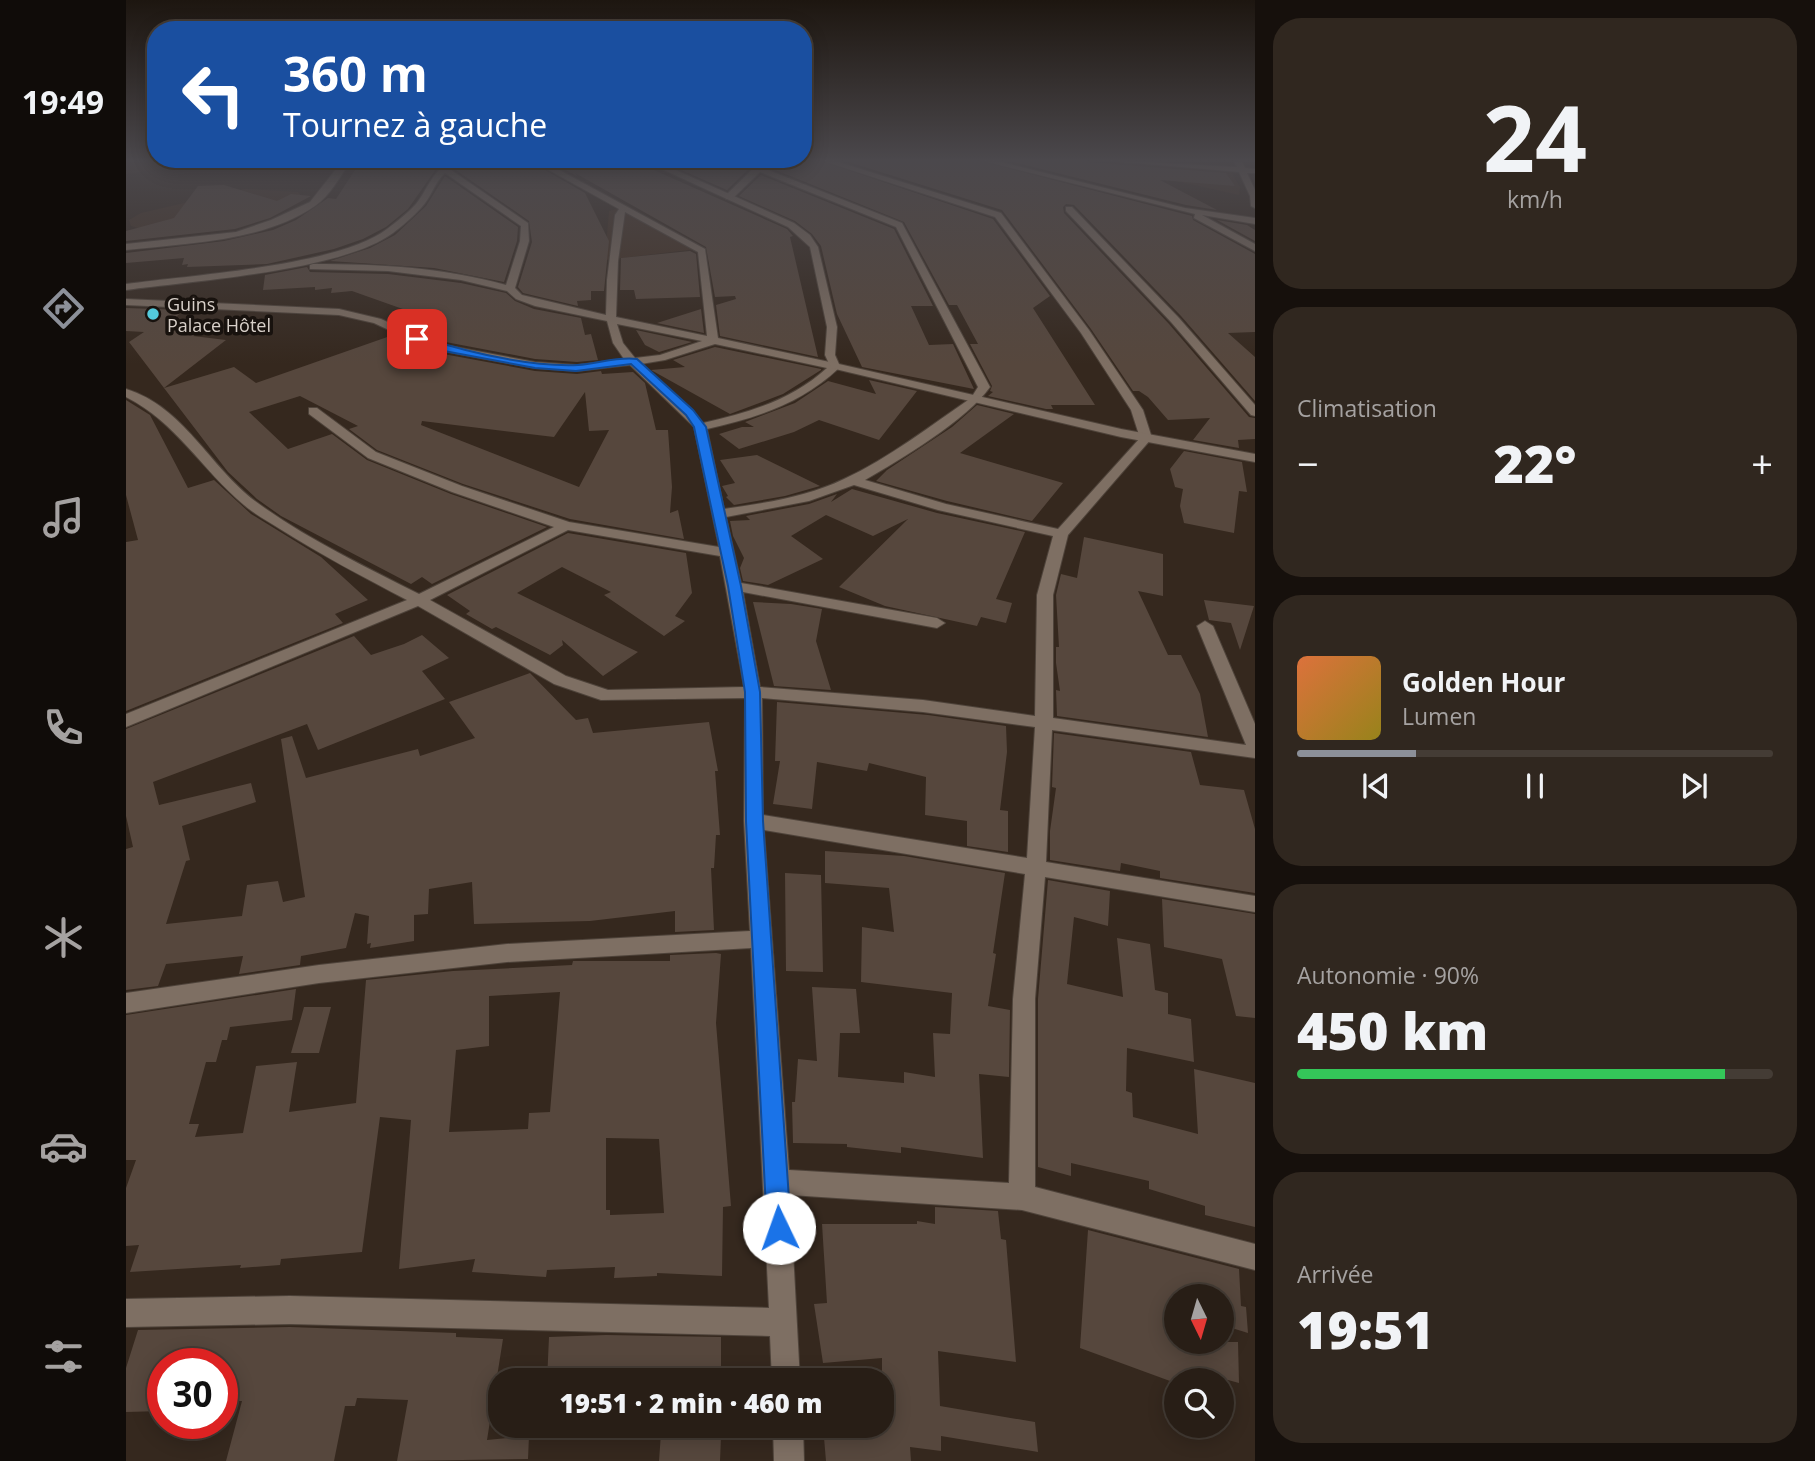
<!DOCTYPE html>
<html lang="fr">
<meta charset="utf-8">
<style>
body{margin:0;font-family:"Open Sans",sans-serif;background:#30271f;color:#f1f3f6;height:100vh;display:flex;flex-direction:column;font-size:26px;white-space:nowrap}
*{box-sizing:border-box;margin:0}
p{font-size:23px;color:#a5a2a1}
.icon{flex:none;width:38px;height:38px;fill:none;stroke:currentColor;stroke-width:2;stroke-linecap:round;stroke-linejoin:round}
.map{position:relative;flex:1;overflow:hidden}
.drawer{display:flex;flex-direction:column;gap:18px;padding:18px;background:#16100c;width:560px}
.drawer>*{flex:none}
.top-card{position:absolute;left:21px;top:21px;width:665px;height:147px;border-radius:28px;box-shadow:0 4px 18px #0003,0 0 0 2px #443c35;background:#1a4fa0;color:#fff;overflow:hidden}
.needle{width:46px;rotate:175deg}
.tools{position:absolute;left:1038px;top:1284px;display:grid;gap:14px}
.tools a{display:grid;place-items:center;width:70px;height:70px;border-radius:50%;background:#281e16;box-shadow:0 4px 18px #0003,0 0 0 2px #443c35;font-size:35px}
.speed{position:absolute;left:21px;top:1348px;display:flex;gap:14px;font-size:35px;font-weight:700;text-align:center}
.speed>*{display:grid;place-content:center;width:91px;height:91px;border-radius:50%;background:#281e16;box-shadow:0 4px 18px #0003,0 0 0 2px #443c35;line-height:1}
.speed .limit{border:10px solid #d22;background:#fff;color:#111}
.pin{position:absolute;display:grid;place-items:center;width:60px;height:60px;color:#fff;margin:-30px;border-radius:14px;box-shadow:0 4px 10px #0006}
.me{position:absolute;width:77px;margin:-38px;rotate:357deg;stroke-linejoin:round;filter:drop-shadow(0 0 5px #0008)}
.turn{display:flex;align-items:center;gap:24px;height:147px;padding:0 21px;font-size:32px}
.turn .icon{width:91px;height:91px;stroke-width:2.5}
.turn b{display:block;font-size:49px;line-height:60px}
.big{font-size:52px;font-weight:800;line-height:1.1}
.drawer .card{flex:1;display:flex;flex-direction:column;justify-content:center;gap:10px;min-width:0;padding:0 24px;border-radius:28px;background:#30271f}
.drawer .dial{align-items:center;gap:0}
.dial b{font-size:91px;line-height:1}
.song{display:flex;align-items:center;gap:21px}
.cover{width:84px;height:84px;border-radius:10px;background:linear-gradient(135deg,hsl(20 70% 55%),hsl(50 70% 35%))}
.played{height:7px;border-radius:4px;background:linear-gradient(90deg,#8c9099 25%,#443c35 25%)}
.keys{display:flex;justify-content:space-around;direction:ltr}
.heat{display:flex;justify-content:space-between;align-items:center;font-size:38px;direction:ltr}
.charge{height:10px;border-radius:5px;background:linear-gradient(90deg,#34c759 90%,#443c35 0)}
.trip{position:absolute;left:362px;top:1368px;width:406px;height:70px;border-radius:28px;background:#281e16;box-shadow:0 4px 18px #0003,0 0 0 2px #443c35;font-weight:800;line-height:70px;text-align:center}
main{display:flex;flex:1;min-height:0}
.menu{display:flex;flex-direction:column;width:126px;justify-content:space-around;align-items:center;background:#100c09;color:#a5a2a1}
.menu .icon{width:49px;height:49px}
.menu .selected{color:#8c9099}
.menu b{font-size:32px;color:#f1f3f6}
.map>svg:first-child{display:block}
</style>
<main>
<nav class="menu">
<b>19:49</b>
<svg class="icon selected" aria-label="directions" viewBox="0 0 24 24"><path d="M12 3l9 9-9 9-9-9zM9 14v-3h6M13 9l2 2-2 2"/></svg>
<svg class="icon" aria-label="music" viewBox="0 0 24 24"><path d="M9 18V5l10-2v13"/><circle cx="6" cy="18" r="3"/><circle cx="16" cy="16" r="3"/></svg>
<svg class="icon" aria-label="phone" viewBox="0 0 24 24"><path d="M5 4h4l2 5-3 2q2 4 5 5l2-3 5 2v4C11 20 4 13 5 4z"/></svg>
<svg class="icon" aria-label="climate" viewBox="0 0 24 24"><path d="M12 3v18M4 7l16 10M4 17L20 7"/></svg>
<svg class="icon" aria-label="car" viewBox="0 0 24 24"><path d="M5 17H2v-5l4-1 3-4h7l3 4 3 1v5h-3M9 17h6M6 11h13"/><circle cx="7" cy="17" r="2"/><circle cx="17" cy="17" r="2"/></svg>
<svg class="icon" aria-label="filters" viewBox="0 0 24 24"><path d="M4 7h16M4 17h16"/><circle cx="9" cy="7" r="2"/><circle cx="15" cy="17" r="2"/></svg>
</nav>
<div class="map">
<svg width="1129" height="1461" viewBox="0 0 1129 1461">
<rect width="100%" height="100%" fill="#35281e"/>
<path fill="#433022" d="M 0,159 L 101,159 L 0,174 Z
M 998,163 L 1104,170 L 1114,187 L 1113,195 L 996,169 Z
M 119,189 L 172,192 L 175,196 L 23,231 L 5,226 L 3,220 L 15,213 Z
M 495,208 L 571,249 L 479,260 L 483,211 Z"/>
<path fill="#56473d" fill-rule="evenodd" d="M 256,159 L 297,159 L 310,169 L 282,209 L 260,227 L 237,239 L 208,249 L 141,264 L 61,267 L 62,264 L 56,265 L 58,258 L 0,263 L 0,253 L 98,241 L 147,230 L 170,220 L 202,198 L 210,199 L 233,164 L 256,164 Z
M 314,159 L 400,159 L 459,193 L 483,241 L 478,291 L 465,291 L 465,300 L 451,301 L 452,306 L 397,293 L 392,287 L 406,242 L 403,221 Z
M 419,159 L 512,159 L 530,171 L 661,229 L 667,236 L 664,237 L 692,357 L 594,336 L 590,305 L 610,299 L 609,296 L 589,297 L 580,247 L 449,173 L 451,176 Z
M 553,159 L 633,159 L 601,190 L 546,166 Z
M 643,159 L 689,159 L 867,219 L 924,296 L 907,308 L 969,405 L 925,405 L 927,409 L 920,409 L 862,396 L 867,392 L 864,391 L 866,386 L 844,344 L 852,344 L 831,305 L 823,305 L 778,222 L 642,167 L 646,162 Z
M 713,159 L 847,159 L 1066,216 L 1067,220 L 1129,254 L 1129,332 L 1102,333 L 1129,357 L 1129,401 L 1055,316 L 948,205 L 940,204 L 937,207 L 938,213 L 1043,324 L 1123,417 L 1129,418 L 1129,439 L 1112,440 L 1113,448 L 1067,440 L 1084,418 L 1042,420 L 1022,397 L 1013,391 L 1007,391 L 965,329 L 876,210 Z
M 875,159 L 959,159 L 961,162 L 1100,173 L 1109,186 L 1034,180 L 1091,210 L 1060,205 Z
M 635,175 L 768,229 L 807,306 L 785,306 L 803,345 L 827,344 L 848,389 L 736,367 L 711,314 L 695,246 L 686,234 L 669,221 L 613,196 Z
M 319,176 L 392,227 L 391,241 L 378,282 L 308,268 L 204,261 L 244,248 L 269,235 L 300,206 Z
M 98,185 L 151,201 L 165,194 L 185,196 L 144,218 L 109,229 L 0,241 L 0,231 L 48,218 L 72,186 Z
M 1091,220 L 1121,225 L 1129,230 L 1129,241 Z
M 564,251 L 570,254 L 574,297 L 510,299 L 508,290 L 494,290 L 495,258 Z
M 181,267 L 184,272 L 262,274 L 335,283 L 380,293 L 389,301 L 408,309 L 455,318 L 459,335 L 465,334 L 472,360 L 451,362 L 409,359 L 309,340 L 267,321 L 288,313 L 226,291 L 205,293 L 206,288 L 189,290 L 189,287 L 137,290 L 139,275 Z
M 0,308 L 57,310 L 47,320 L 83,322 L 67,336 L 100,340 L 38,388 L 3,342 L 18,332 L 0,331 Z
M 575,309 L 578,333 L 531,323 Z
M 510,330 L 566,342 L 533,352 L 519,345 Z
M 267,335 L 301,351 L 409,371 L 451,374 L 475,371 L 476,374 L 507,372 L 519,383 L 530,430 L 542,430 L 546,487 L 544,513 L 552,510 L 558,539 L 444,519 L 337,484 L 251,450 L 223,429 L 232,426 L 174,396 L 123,412 L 162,449 L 206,434 L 241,460 L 325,494 L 421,527 L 306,584 L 296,577 L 285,584 L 155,516 L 131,499 L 102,472 L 38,388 L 108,367 L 130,383 ZM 459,392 L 463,431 L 483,430 L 453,487 L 295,425 L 296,421 L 428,437 Z
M 589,347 L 695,369 L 695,370 L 657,394 L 604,414 L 525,370 L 559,367 L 547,360 Z
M 743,380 L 791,391 L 753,440 L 693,420 L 668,432 L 613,449 L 593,434 L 616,427 L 628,427 L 619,422 L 669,403 L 702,381 L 750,394 Z
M 0,400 L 24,415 L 62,488 L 88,480 L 125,514 L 195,557 L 242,600 L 209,614 L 217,623 L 0,711 L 0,542 L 12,540 L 0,495 Z
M 851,405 L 888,414 L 834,453 L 937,483 L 906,521 L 821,501 L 750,481 L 761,470 L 826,427 Z
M 1058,451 L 1116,462 L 1121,492 L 1113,491 L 1108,533 L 1058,523 L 1054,506 L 1057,489 L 1049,487 L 1044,469 Z
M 631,455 L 694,486 L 659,496 L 608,505 L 600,497 L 602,496 L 596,486 L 609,483 L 594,460 Z
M 726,489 L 811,513 L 899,532 L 870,599 L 886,603 L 880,623 L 855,617 L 851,626 L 759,606 L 713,587 L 782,519 L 747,536 L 700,515 L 665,536 L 697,559 L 642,585 L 617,581 L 614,568 L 618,558 L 607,536 L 604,521 L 624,520 L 620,516 L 683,504 L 711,494 L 705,502 Z
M 442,533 L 560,553 L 566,593 L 549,616 L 559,621 L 538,636 L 478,595 L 485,592 L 436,567 L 391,593 L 512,652 L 477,676 L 436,640 L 437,645 L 424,655 L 370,627 L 366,629 L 340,614 L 344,611 L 321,595 Z
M 958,537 L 1037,554 L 1037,596 L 1012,591 L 1042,655 L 1055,655 L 1074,694 L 1082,737 L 931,716 L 930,690 L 934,691 L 930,663 L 930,647 L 933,647 L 930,595 L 935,574 L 951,578 Z
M 1078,600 L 1128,606 L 1114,650 L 1105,623 L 1083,620 Z
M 627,602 L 665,604 L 696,609 L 690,641 L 705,690 L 648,686 Z
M 296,635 L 323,658 L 296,671 L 319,699 L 192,750 L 181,724 L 27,782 L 33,805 L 125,783 L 130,802 L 56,826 L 64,860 L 60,861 L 40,924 L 116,916 L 121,885 L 152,881 L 157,902 L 179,897 L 155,739 L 166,736 L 180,778 L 292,749 L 294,756 L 349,738 L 323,702 L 404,673 L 450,720 L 462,718 L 467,733 L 583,722 L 592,771 L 589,771 L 594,835 L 590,835 L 588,868 L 585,868 L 588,930 L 549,932 L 549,911 L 464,921 L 348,924 L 346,882 L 303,889 L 302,914 L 288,915 L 288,941 L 244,948 L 245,943 L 241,944 L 243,916 L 229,913 L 220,948 L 175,956 L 174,965 L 113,974 L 117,956 L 40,964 L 32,986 L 0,990 L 0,849 L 7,847 L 0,816 L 0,729 L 228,636 L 245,655 L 278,644 Z
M 651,702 L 802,715 L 880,726 L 881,752 L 874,810 L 882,811 L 882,852 L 841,846 L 841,821 L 799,815 L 800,777 L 743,763 L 741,771 L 691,762 L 686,809 L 647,804 L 654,761 L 649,761 Z
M 928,733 L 1065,752 L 1074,785 L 1118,790 L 1129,829 L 1129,893 L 1034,878 L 1034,871 L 995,863 L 994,871 L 924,860 L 924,831 L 930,788 L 926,787 Z
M 699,851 L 778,856 L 879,873 L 867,953 L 870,954 L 862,1006 L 884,1010 L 883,1077 L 853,1074 L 857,1158 L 775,1147 L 775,1153 L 721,1147 L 721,1144 L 667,1143 L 666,1102 L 669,1102 L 672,1059 L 691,1061 L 686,987 L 730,989 L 734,1033 L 714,1033 L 712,1077 L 778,1083 L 778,1072 L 809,1077 L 807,1033 L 824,1034 L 826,993 L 735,982 L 736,927 L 768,932 L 763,888 L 699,883 Z
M 659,873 L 695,875 L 697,972 L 660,971 Z
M 922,880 L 984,891 L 982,926 L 948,917 L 941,984 L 997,997 L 991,938 L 1024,944 L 1029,990 L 1042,993 L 1042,1014 L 1065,1019 L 1068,1062 L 1001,1048 L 1000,1091 L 1006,1093 L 1007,1117 L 1072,1134 L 1068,1069 L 1129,1083 L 1129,1227 L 1079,1215 L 1079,1206 L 1023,1189 L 1023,1181 L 945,1163 L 945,1176 L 912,1167 L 912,999 Z
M 1036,899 L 1129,914 L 1129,1018 L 1110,1016 L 1096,959 L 1038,947 Z
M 590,953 L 595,954 L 590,1023 L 605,1206 L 597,1207 L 596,1276 L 531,1273 L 531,1276 L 488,1278 L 489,1267 L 421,1270 L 420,1277 L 346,1272 L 349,1259 L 273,1269 L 285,1120 L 254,1117 L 236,1252 L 155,1259 L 154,1265 L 114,1268 L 115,1265 L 4,1272 L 13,1245 L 0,1246 L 0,1188 L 10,1160 L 0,1160 L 0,1015 L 170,989 L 166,1020 L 104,1027 L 101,1040 L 96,1040 L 90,1062 L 80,1062 L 63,1124 L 73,1124 L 69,1137 L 117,1133 L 130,1066 L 171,1062 L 163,1112 L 230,1103 L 240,980 L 327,971 L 446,965 L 447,961 L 544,961 L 544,955 ZM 434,992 L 424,1112 L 403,1113 L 402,1129 L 323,1132 L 330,1050 L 363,1046 L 363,996 ZM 480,1138 L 533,1139 L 538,1213 L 484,1215 L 484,1210 L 480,1210 Z
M 178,1007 L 205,1007 L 193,1053 L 165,1053 Z
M 809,1207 L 872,1211 L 875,1239 L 880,1240 L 890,1362 L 812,1351 L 814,1406 L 909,1422 L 912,1452 L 815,1436 L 815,1451 L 784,1447 L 785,1461 L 700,1461 L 697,1426 L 756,1426 L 756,1358 L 697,1363 L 688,1304 L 701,1303 L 696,1224 L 791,1224 L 791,1221 L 809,1224 Z
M 962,1230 L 1113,1269 L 1115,1306 L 1120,1307 L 1122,1333 L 1096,1325 L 1096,1297 L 1050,1297 L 1050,1342 L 1112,1342 L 1113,1383 L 1102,1380 L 1044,1381 L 954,1348 Z
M 164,1327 L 330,1333 L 330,1337 L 377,1339 L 361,1440 L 403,1436 L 402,1459 L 271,1461 L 282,1400 L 231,1398 L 229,1406 L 219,1406 L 208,1461 L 100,1461 L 116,1401 L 96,1401 L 96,1363 L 37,1363 L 37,1411 L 0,1412 L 0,1368 L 12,1330 Z
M 480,1335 L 595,1337 L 595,1381 L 421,1381 L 423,1337 Z
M 535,1433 L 595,1437 L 594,1461 L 533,1461 Z"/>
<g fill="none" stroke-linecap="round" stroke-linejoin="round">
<defs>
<path id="minor" d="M 218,159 L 226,159 C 215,175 204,196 189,206 C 137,242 60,243 0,250 L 0,244 L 110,232 L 145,220 L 184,202 Z
M 300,159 L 309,159 L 402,223 L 403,241 L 389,288 L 396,295 L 480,315 L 481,280 L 489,215 L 493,209 L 403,159 L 413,159 L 579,249 L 592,338 L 713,364 L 713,368 C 675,404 630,418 581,429 L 598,509 C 639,503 681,497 718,479 C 763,458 804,426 845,398 L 852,387 L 770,227 L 634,172 L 606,199 L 600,199 L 600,195 L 636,160 L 643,162 L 637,168 L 776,223 L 864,387 C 842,419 774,460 739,480 L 820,504 L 932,529 L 1014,438 L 1005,410 L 955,333 L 869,217 L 691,159 L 703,159 L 875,213 L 963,330 L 1017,410 L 1026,438 L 942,535 L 927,595 L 927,718 L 1120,745 L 1071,626 L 1079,621 L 1087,626 L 1129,724 L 1129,758 L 926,730 L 920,862 L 1129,896 L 1129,912 L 919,877 L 909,999 L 909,1187 L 1129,1244 L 1129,1270 L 896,1210 L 664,1195 L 674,1381 L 646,1381 L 644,1336 L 164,1324 L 0,1327 L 0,1299 L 164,1296 L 643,1308 L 625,948 L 381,962 L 193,983 L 0,1013 L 0,993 L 193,965 L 381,944 L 624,931 L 618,821 L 619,698 L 475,700 L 428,684 L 292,606 L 0,727 L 0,714 L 281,600 C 237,577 195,555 154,529 C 142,521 128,514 118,505 C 76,470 50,422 0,397 L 0,389 C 57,406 84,467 129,501 C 179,538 238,566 293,594 L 428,527 L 326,492 L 242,458 L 183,414 L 183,408 L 191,408 L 250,452 L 336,486 L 443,522 L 593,547 L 568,427 L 504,365 L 451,371 L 409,368 L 301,348 L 248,323 L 213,315 L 0,305 L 0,299 L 213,309 L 255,319 L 308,343 L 409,362 L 451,365 L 498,359 L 487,343 L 481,321 L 409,306 L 390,299 L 381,291 L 335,280 L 262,271 L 184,269 L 184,265 L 187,264 C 252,264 316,267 380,285 L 394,241 L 395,226 L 319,173 C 308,183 305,198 295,208 C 287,217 276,226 267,233 C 216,271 66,281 0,290 L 0,284 C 65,275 212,266 261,229 C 270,222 282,213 290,204 C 299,193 303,180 314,169 ZM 499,212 L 572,252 L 581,336 L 490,317 L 492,261 ZM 491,324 L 576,341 L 534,355 L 509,358 L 497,343 ZM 589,344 L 701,368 C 666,400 622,413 577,423 L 515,364 L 539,360 ZM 728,485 L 812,510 L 927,536 L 911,595 L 909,716 L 797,700 L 634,687 L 617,592 L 811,628 L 819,623 L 811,618 L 615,583 L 600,517 L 683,501 ZM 442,530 L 594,556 L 618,687 L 482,690 L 440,676 L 304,600 ZM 636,698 L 797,712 L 909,727 L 901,858 L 637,815 ZM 638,830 L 899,874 L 887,999 L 883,1183 L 663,1170 Z
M 541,159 L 550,159 L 538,169 L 532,169 L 532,165 Z
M 849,159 L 863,159 L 1059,208 L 1129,218 L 1129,224 L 1076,215 L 1129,244 L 1129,251 L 1068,218 L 1069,214 Z
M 961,159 L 1111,167 L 1108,162 L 1115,160 L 1119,168 L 1129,169 L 1129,173 L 1121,173 L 1129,190 L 1129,208 L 1125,206 L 1124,196 L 1113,172 Z
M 940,207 L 946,207 L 1053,318 L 1129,405 L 1129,416 L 1125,415 L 1045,322 L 940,211 Z
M 647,1426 L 677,1426 L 678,1461 L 648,1461 Z"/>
<path id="tertiary" d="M 514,159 L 525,159 L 668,223 L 684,235 L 692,247 L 711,327 L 709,355 L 713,364 L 995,429 L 1129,454 L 1129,462 L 995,437 L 705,368 L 699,355 L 701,327 L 684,247 L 662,227 Z"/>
</defs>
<use href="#minor" stroke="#4e433a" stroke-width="2"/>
<use href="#tertiary" stroke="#4e433a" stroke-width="2"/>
<use href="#minor" fill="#7e6f63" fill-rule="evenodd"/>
<use href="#tertiary" fill="#7e6f63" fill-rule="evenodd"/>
</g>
<linearGradient id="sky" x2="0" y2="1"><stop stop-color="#1d1610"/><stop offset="0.44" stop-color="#4b484c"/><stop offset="1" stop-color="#4b484c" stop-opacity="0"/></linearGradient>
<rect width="1129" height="364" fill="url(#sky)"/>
<path fill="#1a73e8" stroke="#114b97" stroke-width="2" d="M 291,336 C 338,351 402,367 452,365 C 471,364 492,356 511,359 L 567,410 L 580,427 L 615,586 L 634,692 L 637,821 L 665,1228 L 661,1237 L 653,1240 L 644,1237 L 641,1228 L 620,821 L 619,692 L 602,586 L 568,427 L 560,415 L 505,364 L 450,371 L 409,368 L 302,348 L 288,341 L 288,337 Z"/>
<circle fill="#53cadc" stroke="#18120e" stroke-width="2.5" cx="27" cy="314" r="7"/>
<g text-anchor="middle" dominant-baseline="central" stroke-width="7" stroke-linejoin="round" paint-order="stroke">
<g font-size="18" fill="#d8d0c9" stroke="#18120e" text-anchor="start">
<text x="41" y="304">Guins<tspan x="41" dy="21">Palace Hôtel</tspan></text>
</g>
</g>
</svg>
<div class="tools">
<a><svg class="needle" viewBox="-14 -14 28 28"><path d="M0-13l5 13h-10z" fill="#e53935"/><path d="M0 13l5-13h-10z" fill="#a5a2a1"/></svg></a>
<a><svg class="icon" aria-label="search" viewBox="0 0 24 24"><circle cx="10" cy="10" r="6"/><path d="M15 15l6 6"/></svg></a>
</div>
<div class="speed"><div class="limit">30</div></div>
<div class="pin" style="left:291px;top:339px;background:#d93025"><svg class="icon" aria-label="arrive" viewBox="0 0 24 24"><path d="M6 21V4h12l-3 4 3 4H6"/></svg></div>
<svg class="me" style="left:653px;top:1228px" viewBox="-20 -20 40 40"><circle r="19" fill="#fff"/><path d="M0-13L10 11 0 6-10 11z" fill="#1a73e8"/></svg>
<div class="trip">19:51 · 2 min · 460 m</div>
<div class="top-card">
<div class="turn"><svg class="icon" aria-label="left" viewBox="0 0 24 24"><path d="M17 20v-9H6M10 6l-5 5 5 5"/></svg><div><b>360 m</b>Tournez à gauche</div></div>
</div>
</div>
<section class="drawer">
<div class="card dial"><b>24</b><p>km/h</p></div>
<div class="card"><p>Climatisation</p>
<div class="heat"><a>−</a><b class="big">22°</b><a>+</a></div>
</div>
<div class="card">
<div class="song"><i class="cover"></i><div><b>Golden Hour</b><p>Lumen</p></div></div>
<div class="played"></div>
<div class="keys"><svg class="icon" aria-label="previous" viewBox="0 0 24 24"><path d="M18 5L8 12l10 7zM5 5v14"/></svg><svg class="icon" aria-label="pause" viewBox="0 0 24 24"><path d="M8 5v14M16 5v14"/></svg><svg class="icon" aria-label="next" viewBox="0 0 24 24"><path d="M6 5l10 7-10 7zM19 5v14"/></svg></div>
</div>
<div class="card"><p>Autonomie · 90%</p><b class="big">450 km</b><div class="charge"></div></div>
<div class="card"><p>Arrivée</p><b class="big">19:51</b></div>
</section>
</main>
